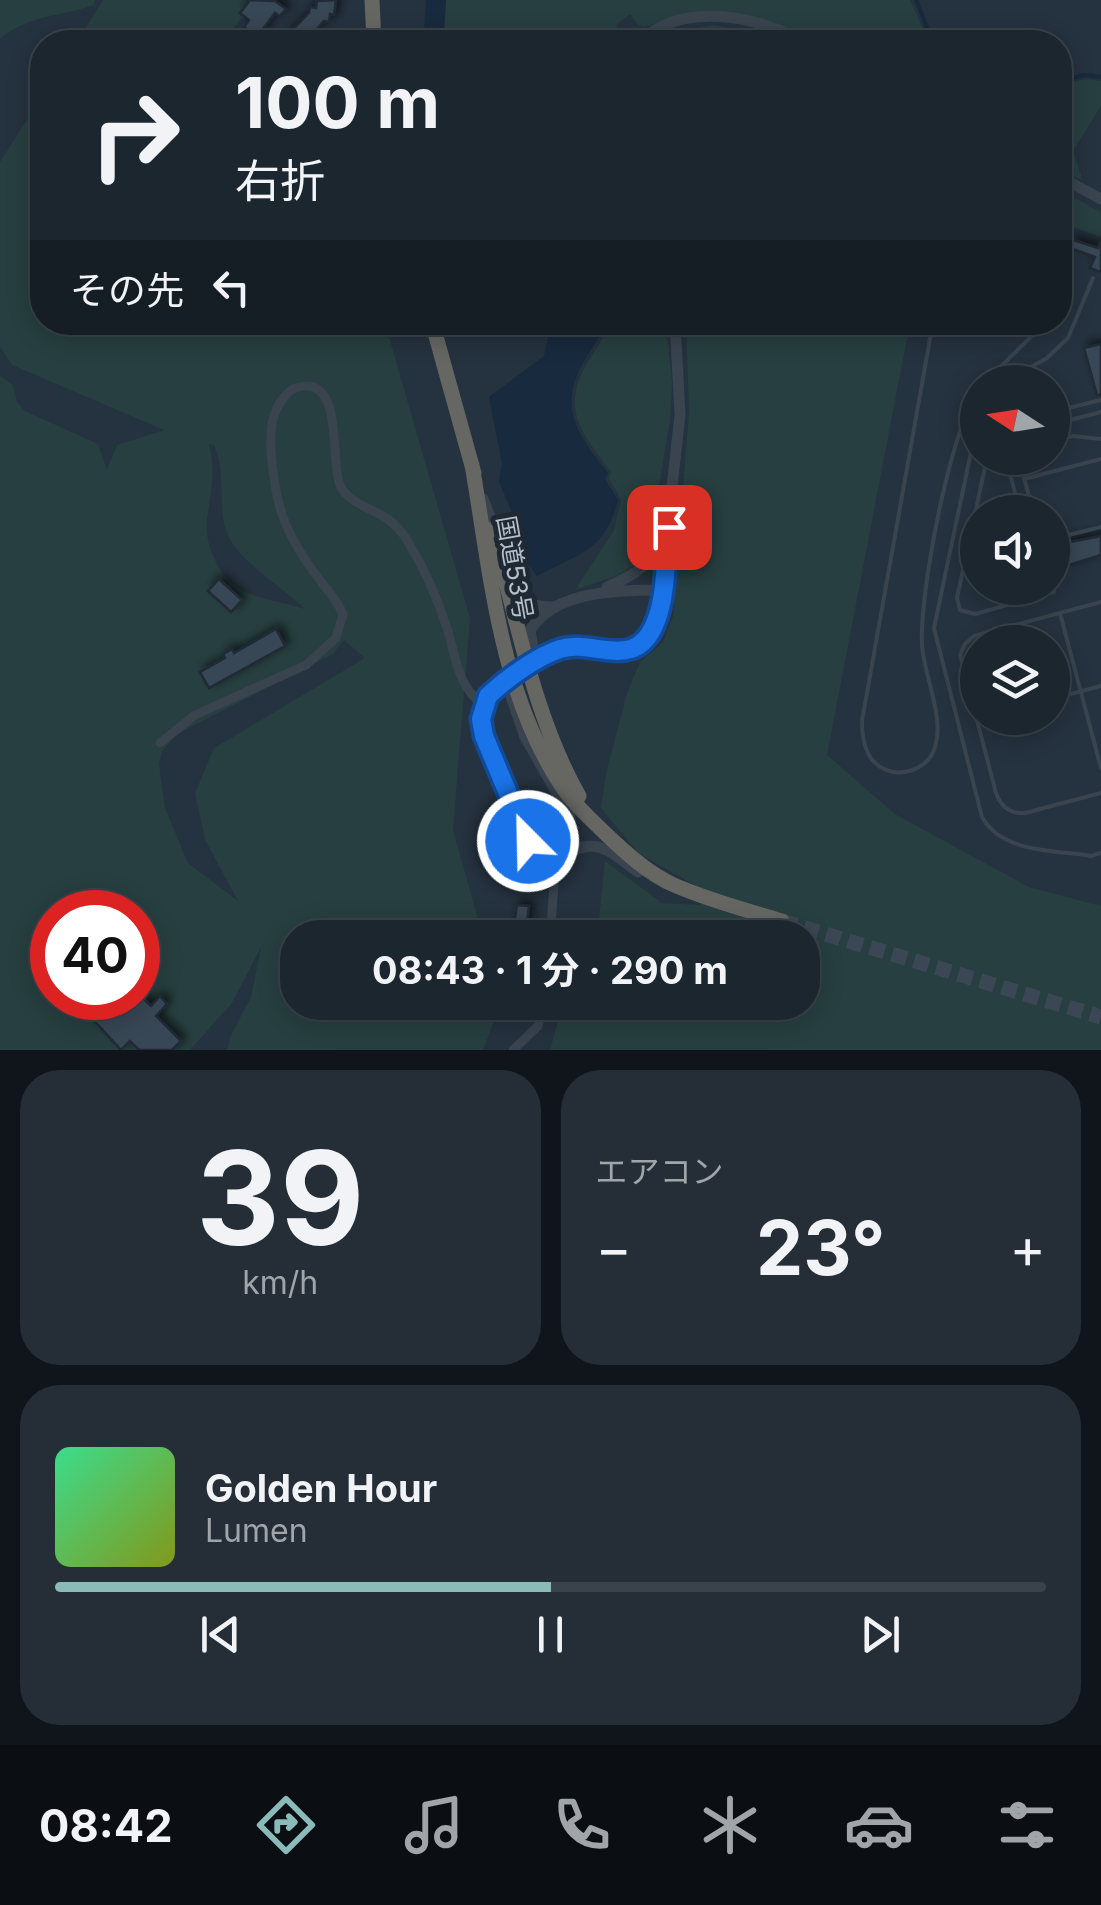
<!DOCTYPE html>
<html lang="ja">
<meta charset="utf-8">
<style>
body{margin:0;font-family:Inter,"Noto Sans JP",sans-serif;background:#252e37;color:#f1f3f6;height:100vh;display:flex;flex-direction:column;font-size:38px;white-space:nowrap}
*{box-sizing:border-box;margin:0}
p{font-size:32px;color:#a0a5aa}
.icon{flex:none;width:55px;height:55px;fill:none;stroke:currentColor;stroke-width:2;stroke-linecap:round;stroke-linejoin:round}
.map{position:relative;height:1050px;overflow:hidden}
.sheet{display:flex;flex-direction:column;gap:20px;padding:20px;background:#0f151a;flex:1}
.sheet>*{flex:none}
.guide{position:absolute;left:30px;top:30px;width:1042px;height:305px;border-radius:40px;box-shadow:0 5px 25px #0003,0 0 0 2px #3a434b;background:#1c262f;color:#f1f3f6;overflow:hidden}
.needle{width:65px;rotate:282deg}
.tools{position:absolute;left:960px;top:365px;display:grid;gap:20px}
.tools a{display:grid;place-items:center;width:110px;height:110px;border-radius:50%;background:#1c262f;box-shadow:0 5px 25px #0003,0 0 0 2px #3a434b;font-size:50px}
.speed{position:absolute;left:30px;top:890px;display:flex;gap:20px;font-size:50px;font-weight:700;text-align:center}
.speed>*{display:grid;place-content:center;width:130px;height:130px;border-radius:50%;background:#1c262f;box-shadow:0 5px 25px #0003,0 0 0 2px #3a434b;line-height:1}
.speed .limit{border:15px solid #d22;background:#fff;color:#111}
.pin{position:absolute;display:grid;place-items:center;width:85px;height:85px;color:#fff;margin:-42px;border-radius:20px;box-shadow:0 5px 15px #0006}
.me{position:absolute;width:110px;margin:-55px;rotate:337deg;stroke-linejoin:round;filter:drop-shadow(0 0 8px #0008)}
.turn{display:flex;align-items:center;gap:35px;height:210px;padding:0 40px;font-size:45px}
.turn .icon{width:130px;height:130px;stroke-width:2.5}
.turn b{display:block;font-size:70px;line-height:85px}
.then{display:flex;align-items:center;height:95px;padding:0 40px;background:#0003;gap:20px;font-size:38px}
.big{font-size:75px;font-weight:700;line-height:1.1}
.sheet .card{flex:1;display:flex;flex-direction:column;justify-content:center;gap:15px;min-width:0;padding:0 35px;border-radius:40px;background:#252e37}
.sheet .dial{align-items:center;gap:0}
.dial b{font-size:130px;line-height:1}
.song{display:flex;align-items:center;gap:30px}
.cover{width:120px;height:120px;border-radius:15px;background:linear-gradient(135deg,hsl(150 70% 55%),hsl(70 70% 35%))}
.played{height:10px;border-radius:5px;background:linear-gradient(90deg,#8bbbb9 50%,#3a434b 50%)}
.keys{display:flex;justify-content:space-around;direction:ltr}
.heat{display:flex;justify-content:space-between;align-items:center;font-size:55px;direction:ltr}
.sheet .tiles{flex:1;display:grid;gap:20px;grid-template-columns:1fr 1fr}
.card:last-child{grid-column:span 2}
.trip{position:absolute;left:280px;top:920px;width:540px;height:100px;border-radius:40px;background:#1c262f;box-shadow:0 5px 25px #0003,0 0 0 2px #3a434b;font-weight:700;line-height:100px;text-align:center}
.tab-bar{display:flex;height:160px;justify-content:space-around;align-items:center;background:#0b0f13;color:#a0a5aa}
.tab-bar .icon{width:70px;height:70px}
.tab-bar .active{color:#8bbbb9}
.tab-bar b{font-size:45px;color:#f1f3f6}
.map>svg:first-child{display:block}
</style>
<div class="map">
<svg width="1101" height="1050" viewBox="0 0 1101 1050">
<defs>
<filter id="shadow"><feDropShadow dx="4.5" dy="-4.5" stdDeviation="5" flood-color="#0009"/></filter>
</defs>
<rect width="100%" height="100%" fill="#25323f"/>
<path fill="#273f40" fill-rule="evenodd" d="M 0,0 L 95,0 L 93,5 C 61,17 27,15 0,39 Z
M 103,0 L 257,0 L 222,42 L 77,42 Z
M 441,0 L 910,0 L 929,42 C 906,43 838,48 820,41 C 746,17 726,0 644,27 L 638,25 L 630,14 L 616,25 L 620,33 L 613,42 L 458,42 L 439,30 Z
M 713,25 L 742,30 L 780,42 L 657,42 L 674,32 Z
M 1085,79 L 1101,81 L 1101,106 L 1073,151 L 1083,181 L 1060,169 L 1060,85 Z
M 42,96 L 42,322 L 385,323 L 470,618 L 453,830 L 483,937 L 298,938 L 298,1002 L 501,1003 L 483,1050 L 227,1050 L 230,1037 L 251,997 L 261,947 L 232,1003 L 190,1050 L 0,1050 L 0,376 L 13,385 L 17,402 L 25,411 L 98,444 L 107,470 L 117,445 L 164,430 L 12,365 L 0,347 L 0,162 ZM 209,444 L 214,445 C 227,475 217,505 226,531 C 236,560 284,588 305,609 C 287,603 253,598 238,588 C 218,575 204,542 207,520 C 211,489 216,474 209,444 ZM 344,640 L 365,658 L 214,748 L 195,793 L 205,840 L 238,901 L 188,863 L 165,808 L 159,764 L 162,752 L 177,734 L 333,654 ZM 52,912 L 138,912 L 138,998 L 52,998 Z
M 1060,190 L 1101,212 L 1101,237 L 1060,222 Z
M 607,323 L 666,323 L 672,383 L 670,421 L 649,544 L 637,564 L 613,577 L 575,590 L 614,530 L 621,500 L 609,478 L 611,472 C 584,435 560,412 586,365 C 594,351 605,339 607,323 Z
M 686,323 L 910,323 L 827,755 L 895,814 L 1029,887 L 1101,906 L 1101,1050 L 550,1050 L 563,1003 L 802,1002 L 802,938 L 597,937 L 605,861 L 662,903 L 700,905 L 703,890 L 638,853 L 601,808 L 606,773 L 627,693 L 640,662 L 663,642 L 673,616 L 689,412 Z"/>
<path fill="#182a3d" d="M 555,323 L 604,323 C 601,338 589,351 582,365 C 557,411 581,438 608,473 L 605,479 L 618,500 C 605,551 580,553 537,576 L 518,549 L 512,513 L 499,481 L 502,464 L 489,397 L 544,356 L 549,333 L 556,330 Z"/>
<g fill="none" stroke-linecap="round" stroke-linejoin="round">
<path stroke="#182a3d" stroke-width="4" d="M 916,0 L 933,42
M 1060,81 L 1084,75 L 1101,77"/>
<path stroke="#182a3d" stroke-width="20" d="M 436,0 L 434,33 L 451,42"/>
</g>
<path fill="#374655" stroke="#202b36" stroke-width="2.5" filter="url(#shadow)" d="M 250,0 L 275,1 L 286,9 L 280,16 L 275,13 L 257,37 L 244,27 L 249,20 L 240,13 Z
M 336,0 L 334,15 L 330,14 L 329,22 L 324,21 L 305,42 L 294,42 L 287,35 L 309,13 L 310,7 L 316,8 L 317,1 Z
M 1073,240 L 1098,248 L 1101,242 L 1101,272 L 1090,268 L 1095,257 L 1070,248 Z
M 1101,344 L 1101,394 L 1097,395 L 1084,348 Z
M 1101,536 L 1101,555 L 1066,566 L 1060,544 Z
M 219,579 L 242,600 L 231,612 L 208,591 Z
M 276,629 L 285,646 L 209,688 L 200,672 L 225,658 L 223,654 L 232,649 L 234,653 Z
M 517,905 L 529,906 L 525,938 L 512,938 Z
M 160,996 L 167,1004 L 156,1016 L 181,1041 L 172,1050 L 139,1050 L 130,1041 L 121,1050 L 78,1003 L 83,998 L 143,998 L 151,1006 Z"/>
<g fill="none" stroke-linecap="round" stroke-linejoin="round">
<path stroke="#3b4754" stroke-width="15" stroke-dasharray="15 8" stroke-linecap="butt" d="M 782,921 L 1101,1017"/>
<path stroke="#39444f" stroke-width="4" d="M 933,322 L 862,721 C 862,739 865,759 882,768 C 900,778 926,770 934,750 C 946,719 924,677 922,645 C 919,596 950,430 978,392
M 1008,380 L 1047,358 L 1068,338 L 1093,278
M 985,382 L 1046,322
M 1052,412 L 1101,400
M 978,419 L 934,628 L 982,817 C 1002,853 1054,850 1091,856 L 1101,853
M 1052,425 L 1101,412
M 1052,441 L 1073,436 L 1101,439
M 987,458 L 957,598 L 960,610 L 975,614 L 1054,592 L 1052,588
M 1006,458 L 1020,512
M 1019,458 L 1033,512
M 1024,479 L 1101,459
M 1052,539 L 1101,527
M 1101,602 L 974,636 L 965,644 L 960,655 L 996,793 C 1001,807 1010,814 1025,813 L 1101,793
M 1060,613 L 1101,768
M 1052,699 L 1101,686"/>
<path stroke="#39444f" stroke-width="9" d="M 160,743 L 195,715 L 306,665 L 336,638 L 343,614 C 336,598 323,585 313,571 C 283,530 275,502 271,452 C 270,432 271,410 286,395 C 291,389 298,386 306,386 C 343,386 330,461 340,485 C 348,504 375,509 389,520 C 400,528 406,538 412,549 C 427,573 437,599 446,625 C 457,659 455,681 483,706
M 550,938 L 557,843
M 513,1050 L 538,1026 L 544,1002"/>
<path stroke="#39444f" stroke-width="11" d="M 639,42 C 684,0 755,16 806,42
M 1060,177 L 1101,199
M 483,499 L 497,534
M 511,581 C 518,602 532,607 553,607
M 607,587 C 675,558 646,544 669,489
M 536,666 L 530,630 C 555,590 620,590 662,590
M 505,679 L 525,737 L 570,816 C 573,841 546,853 529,834
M 638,872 C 607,849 594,834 558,859 L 535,851 L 484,736 L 481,719 L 487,696 C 506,679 536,656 560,649 C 602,635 625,678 657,620 L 680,415 L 675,322"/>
<path stroke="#666663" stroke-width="15" d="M 372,0 L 374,42
M 432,322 L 474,473
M 472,465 C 491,574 499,690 561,785 C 573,804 591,819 607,835 C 627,854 649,874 674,885 C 708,900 746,910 782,921
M 492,529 C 517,618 533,715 579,796"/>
</g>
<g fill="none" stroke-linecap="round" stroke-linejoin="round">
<defs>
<path id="route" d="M 528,841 L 484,736 L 481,719 L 488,696 C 506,679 536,657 560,649 C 594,638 636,674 656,621 C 667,593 665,557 669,527"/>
</defs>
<use href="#route" stroke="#114b97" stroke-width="25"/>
<use href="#route" stroke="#1a73e8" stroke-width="18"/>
</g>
<g text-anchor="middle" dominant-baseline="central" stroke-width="10" stroke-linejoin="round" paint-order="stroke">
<g font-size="25" fill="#b6bfca" stroke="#1e2934">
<text transform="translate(515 568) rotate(80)">国道53号</text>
</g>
</g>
</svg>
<div class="tools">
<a><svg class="needle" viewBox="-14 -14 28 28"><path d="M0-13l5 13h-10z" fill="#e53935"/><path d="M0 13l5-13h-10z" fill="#a0a5aa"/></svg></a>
<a><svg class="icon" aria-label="sound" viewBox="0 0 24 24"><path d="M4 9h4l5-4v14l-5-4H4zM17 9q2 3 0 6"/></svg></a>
<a><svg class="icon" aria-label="layers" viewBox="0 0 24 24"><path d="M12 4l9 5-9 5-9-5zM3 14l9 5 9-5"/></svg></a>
</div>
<div class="speed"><div class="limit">40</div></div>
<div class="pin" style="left:669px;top:527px;background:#d93025"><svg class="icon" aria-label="arrive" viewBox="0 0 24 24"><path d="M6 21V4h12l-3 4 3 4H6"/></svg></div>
<svg class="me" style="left:528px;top:841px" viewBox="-20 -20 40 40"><circle r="17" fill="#1a73e8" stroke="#fff" stroke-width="3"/><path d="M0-11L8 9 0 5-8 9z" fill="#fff"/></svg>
<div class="trip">08:43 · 1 分 · 290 m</div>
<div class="guide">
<div class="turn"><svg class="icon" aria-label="right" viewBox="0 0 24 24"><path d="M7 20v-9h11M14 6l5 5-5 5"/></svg><div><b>100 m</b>右折</div></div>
<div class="then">その先<svg class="icon" aria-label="left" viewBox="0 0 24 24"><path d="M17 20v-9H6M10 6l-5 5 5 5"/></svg></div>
</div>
</div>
<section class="sheet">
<div class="tiles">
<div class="card dial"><b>39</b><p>km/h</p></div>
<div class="card"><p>エアコン</p>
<div class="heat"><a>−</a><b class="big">23°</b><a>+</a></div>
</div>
<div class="card">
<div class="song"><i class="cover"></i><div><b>Golden Hour</b><p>Lumen</p></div></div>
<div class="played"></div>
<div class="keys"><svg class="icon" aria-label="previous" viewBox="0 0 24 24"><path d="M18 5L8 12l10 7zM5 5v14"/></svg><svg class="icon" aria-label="pause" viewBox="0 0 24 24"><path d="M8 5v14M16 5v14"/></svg><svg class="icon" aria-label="next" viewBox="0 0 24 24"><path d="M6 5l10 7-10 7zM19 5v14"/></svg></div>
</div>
</div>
</section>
<nav class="tab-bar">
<b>08:42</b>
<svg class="icon active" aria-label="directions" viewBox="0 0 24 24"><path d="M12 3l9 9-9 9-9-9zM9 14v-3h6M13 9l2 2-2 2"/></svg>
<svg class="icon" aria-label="music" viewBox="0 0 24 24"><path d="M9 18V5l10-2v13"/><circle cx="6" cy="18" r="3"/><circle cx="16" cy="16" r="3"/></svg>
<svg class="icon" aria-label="phone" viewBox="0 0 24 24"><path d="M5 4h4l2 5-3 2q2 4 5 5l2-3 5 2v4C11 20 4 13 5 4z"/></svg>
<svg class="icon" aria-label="climate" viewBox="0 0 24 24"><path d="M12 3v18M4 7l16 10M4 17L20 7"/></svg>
<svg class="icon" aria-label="car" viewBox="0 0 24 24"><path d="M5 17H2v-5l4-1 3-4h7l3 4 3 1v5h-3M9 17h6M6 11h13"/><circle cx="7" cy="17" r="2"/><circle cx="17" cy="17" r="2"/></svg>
<svg class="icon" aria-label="filters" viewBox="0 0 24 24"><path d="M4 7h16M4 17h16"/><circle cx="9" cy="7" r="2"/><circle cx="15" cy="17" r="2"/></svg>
</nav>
